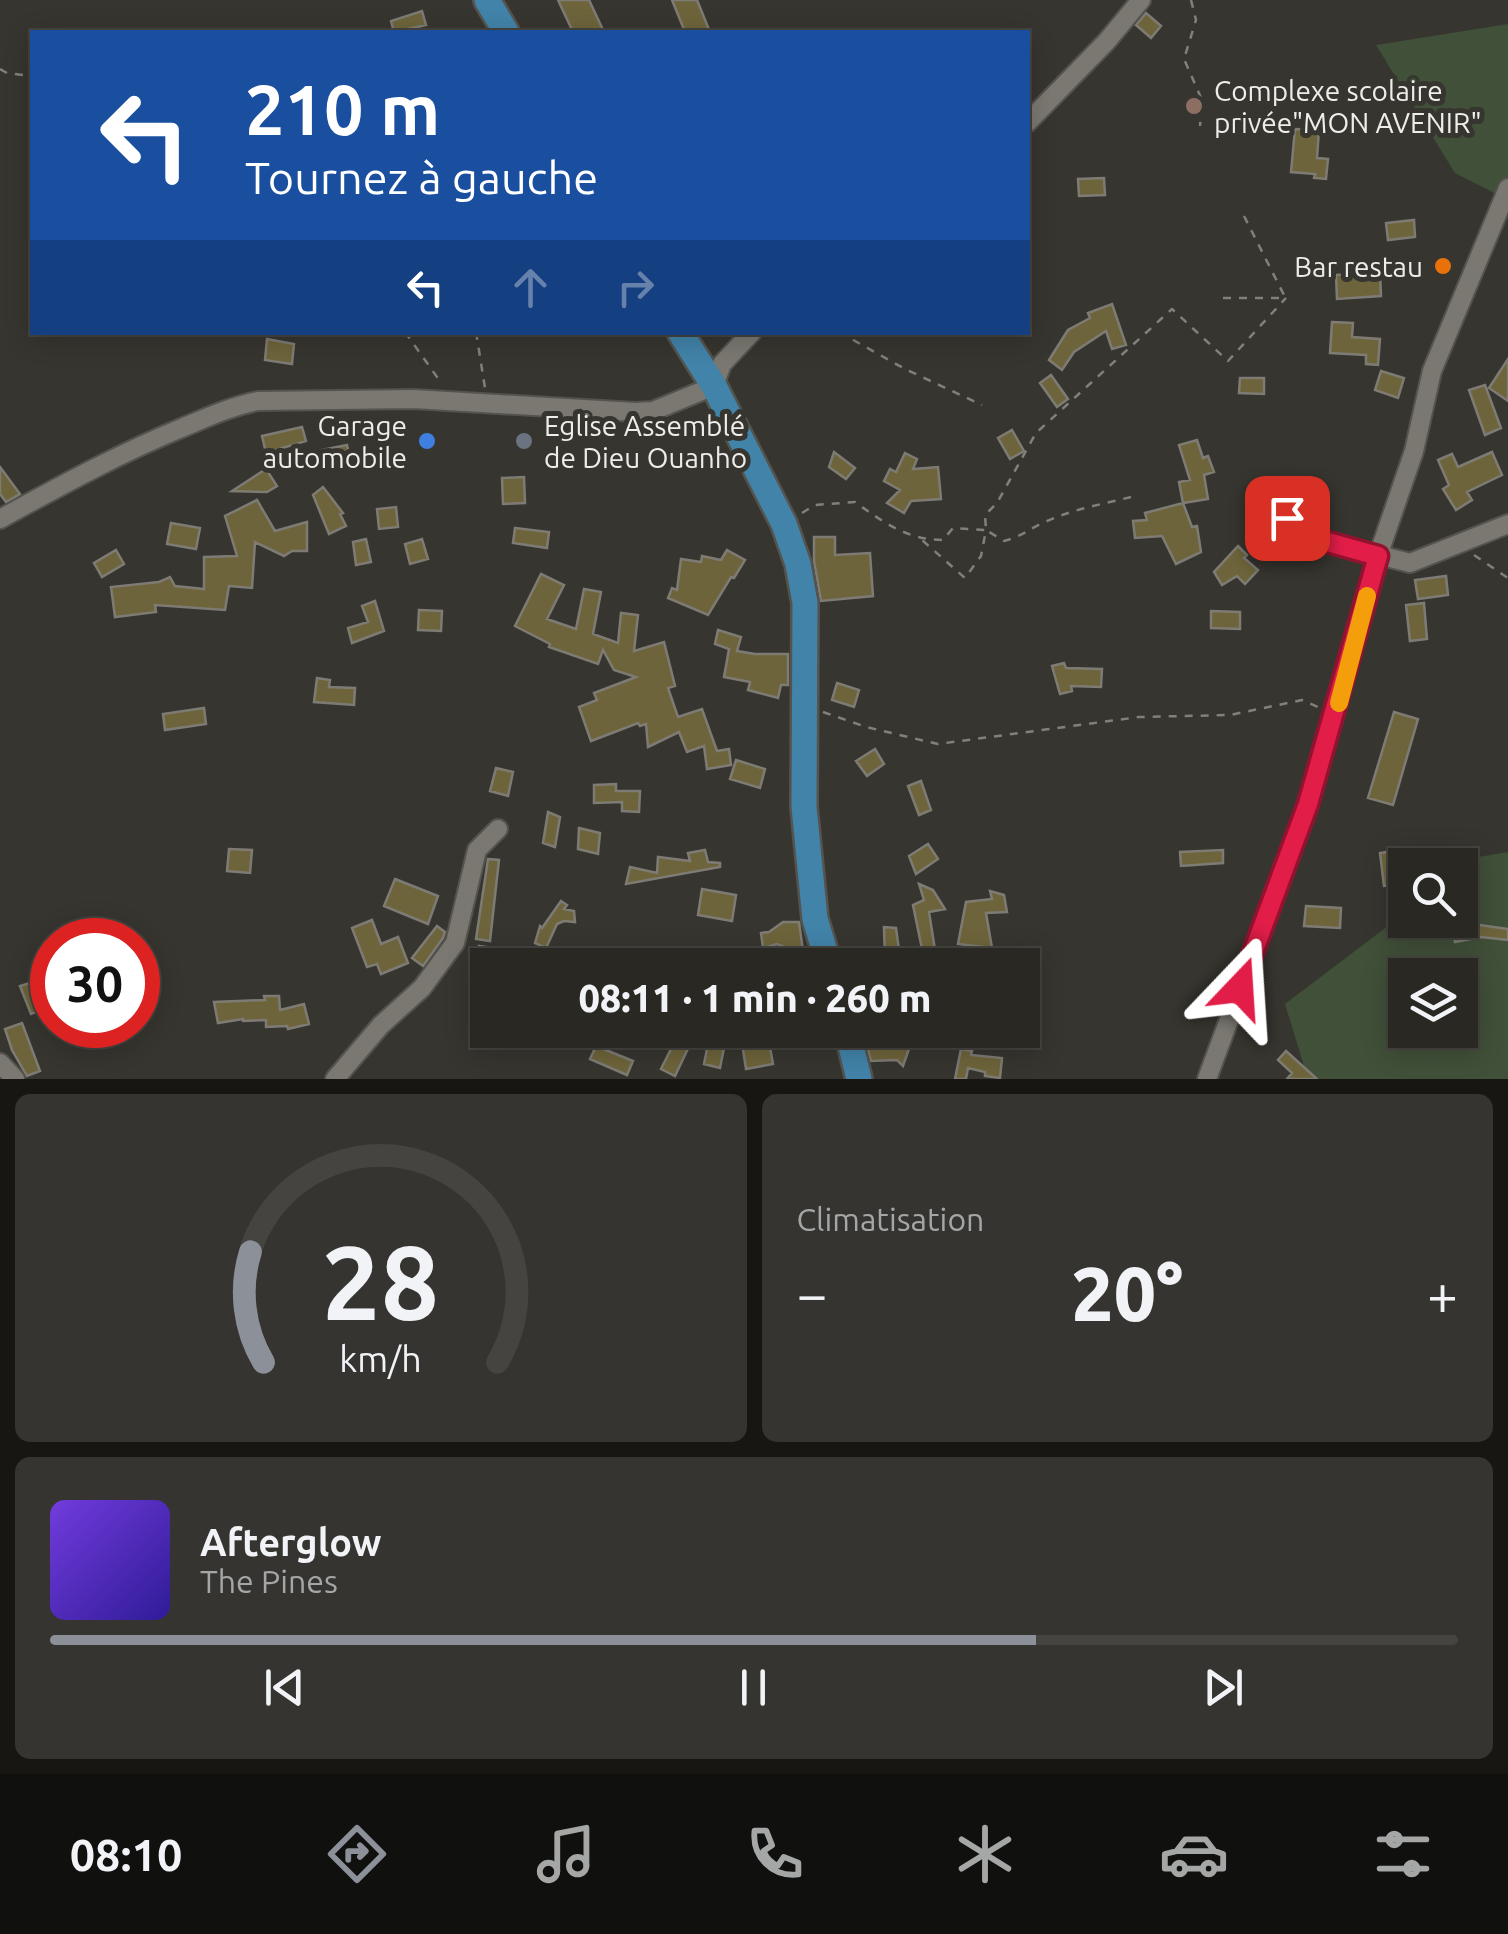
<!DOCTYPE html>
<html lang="fr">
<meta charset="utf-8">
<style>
body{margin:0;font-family:Ubuntu,sans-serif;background:#353430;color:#f1f3f6;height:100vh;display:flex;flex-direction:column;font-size:38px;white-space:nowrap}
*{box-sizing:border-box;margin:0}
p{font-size:32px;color:#a5a6a6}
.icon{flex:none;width:55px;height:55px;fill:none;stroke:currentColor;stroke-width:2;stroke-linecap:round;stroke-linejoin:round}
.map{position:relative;height:1079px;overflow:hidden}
.drawer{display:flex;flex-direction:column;gap:15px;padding:15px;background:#171613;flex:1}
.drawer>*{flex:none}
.guide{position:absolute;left:30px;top:30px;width:1000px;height:305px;border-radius:0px;box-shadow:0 5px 25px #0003,0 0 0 2px #454441;background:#1a4fa0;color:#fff;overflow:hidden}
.buttons{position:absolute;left:1388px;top:848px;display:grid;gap:20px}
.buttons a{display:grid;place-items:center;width:90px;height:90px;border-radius:0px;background:#292823;box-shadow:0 5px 25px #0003,0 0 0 2px #454441;font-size:50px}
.speed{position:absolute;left:30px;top:918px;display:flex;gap:20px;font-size:50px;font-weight:700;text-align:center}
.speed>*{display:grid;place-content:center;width:130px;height:130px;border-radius:50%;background:#292823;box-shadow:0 5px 25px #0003,0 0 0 2px #454441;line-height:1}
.speed .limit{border:15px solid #d22;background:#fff;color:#111}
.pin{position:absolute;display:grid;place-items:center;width:85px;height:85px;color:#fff;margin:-42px;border-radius:20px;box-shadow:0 5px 15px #0006}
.me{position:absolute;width:110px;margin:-55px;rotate:20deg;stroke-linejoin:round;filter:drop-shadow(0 0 8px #0008)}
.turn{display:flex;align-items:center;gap:35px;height:210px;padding:0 50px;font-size:45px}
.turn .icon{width:130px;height:130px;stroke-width:2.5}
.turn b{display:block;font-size:70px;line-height:85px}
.lanes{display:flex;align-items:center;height:95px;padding:0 50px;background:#0003;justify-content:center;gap:50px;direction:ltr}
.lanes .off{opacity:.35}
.big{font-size:75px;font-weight:800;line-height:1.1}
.drawer .widget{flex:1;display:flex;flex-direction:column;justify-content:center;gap:15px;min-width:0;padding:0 35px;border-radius:15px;background:#353430}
.drawer .dial{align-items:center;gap:0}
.dial svg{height:260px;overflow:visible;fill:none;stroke:#454441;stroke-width:7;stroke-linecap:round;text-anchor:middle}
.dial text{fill:#f1f3f6;stroke:none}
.song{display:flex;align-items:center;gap:30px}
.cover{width:120px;height:120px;border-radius:15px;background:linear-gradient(135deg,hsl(260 70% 55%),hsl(250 70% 35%))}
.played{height:10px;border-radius:5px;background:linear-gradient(90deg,#8c9099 70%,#454441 70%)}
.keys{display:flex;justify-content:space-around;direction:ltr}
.heat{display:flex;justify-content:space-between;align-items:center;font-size:55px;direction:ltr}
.drawer .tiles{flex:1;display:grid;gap:15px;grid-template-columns:1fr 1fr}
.widget:last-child{grid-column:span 2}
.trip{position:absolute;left:470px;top:948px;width:570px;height:100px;border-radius:0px;background:#292823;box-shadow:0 5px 25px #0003,0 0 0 2px #454441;font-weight:800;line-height:100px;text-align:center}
.dock{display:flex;height:160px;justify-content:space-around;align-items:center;background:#10100e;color:#a5a6a6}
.dock .icon{width:70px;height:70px}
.dock .active{color:#8c9099}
.dock b{font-size:45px;color:#f1f3f6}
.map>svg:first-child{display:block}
</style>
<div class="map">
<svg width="1508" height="1079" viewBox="0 0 1508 1079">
<rect width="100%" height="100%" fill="#37352f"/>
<path fill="#415039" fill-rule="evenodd" d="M 1508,24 L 1508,200 L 1455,173 L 1376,45 Z
M 1508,852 L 1508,1079 L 1308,1079 L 1285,1004 L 1405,913 L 1405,920 L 1460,920 L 1460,870 L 1478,857 ZM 1405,975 L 1460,975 L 1460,1030 L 1405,1030 Z"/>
<path fill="#6e643b" stroke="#7d7b74" stroke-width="2.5" d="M 558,0 L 589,0 L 604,32 L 573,32 Z
M 672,0 L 697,0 L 710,32 L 685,32 Z
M 422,11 L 426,25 L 394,32 L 391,21 Z
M 1146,13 L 1161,26 L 1151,38 L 1136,25 Z
M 1295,129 L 1319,130 L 1317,158 L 1328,159 L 1326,179 L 1314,178 L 1315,174 L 1291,172 Z
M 1104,178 L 1105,195 L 1079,196 L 1078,179 Z
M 1414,220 L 1415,237 L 1388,240 L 1386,223 Z
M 1380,273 L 1381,296 L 1337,299 L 1336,275 Z
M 1112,304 L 1126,345 L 1112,349 L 1106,331 L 1074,352 L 1062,370 L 1049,360 L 1068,330 L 1090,318 L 1088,313 Z
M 1332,322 L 1353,323 L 1352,337 L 1380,339 L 1378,365 L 1366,364 L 1366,355 L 1330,353 Z
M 267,339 L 294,344 L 292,364 L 265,360 Z
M 1508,359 L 1508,401 L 1489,388 Z
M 1381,371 L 1404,378 L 1398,398 L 1375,390 Z
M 1051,375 L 1068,399 L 1057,407 L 1040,383 Z
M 1240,378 L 1264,378 L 1264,394 L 1239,393 Z
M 1485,385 L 1501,428 L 1485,435 L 1469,390 Z
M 302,427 L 306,441 L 266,453 L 262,436 Z
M 1012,430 L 1024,451 L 1010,459 L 998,438 Z
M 1197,440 L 1203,458 L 1208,456 L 1214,472 L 1204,475 L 1208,499 L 1183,503 L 1179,482 L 1190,480 L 1179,445 Z
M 347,445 L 350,459 L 324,463 L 322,450 Z
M 834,452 L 855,468 L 846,479 L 829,467 Z
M 1492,452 L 1502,475 L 1467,492 L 1472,500 L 1456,510 L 1443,489 L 1449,485 L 1438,460 L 1452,454 L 1458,467 Z
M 905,453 L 917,459 L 913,469 L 938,467 L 941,499 L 911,501 L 904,513 L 887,503 L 900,490 L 884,481 L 890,469 L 896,472 Z
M 0,467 L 20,494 L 6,502 L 0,494 Z
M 266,469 L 277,486 L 267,492 L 232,491 Z
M 524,477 L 525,503 L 503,504 L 502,478 Z
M 323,487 L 343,513 L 340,514 L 346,526 L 329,534 L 313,495 Z
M 257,500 L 275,531 L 307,522 L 307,551 L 292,551 L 284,556 L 255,542 L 252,588 L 229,586 L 225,610 L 155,605 L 156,612 L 115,617 L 111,587 L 159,582 L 170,577 L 175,586 L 204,589 L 204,557 L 237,556 L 225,516 Z
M 1183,503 L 1192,527 L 1197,526 L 1201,552 L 1176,564 L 1162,536 L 1135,538 L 1133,521 L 1147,520 L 1145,513 Z
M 396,507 L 398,527 L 379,529 L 377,509 Z
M 171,523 L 200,528 L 196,549 L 167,544 Z
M 515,528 L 549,532 L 547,548 L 513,543 Z
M 814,537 L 835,537 L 835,555 L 870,553 L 873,596 L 821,601 L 814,561 Z
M 366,539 L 371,562 L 356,565 L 353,542 Z
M 422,539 L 428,559 L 410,564 L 405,544 Z
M 1238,546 L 1247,555 L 1244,558 L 1258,570 L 1245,584 L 1237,576 L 1222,585 L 1214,572 Z
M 116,550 L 124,564 L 102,577 L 94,563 Z
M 727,550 L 745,560 L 734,578 L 731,577 L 708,615 L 668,598 L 672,588 L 677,590 L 681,559 L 701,562 L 702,556 L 721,560 Z
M 541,574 L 564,585 L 547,619 L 576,629 L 584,589 L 601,592 L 593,634 L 618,643 L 621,613 L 638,615 L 634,651 L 664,642 L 675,686 L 668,688 L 678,717 L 702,709 L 717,751 L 729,749 L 731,765 L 707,769 L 704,746 L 687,752 L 679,732 L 648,747 L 646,724 L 640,726 L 638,723 L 591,741 L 579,707 L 597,700 L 594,693 L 636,677 L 614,670 L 603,650 L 598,664 L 549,647 L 550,644 L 515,626 Z
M 1446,576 L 1448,595 L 1418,599 L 1415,580 Z
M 375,601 L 384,631 L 352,643 L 348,628 L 368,622 L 362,606 Z
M 1424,603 L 1427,639 L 1410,641 L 1406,605 Z
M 419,610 L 442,611 L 441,631 L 418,630 Z
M 1211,611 L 1240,612 L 1240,629 L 1211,628 Z
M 718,630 L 741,637 L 737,651 L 755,654 L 788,654 L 788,685 L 781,685 L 778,698 L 748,690 L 750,682 L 724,677 L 729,649 L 715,644 Z
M 1064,663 L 1066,668 L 1102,669 L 1101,687 L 1071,686 L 1072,691 L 1060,694 L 1052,666 Z
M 317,678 L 330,680 L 329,687 L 355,688 L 354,705 L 314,702 Z
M 837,683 L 859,690 L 854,707 L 832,700 Z
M 204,708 L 206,724 L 165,730 L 163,714 Z
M 1394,712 L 1418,719 L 1393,805 L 1368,798 Z
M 875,749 L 884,764 L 867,776 L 856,761 Z
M 736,760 L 765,769 L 760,788 L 730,779 Z
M 496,768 L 513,772 L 508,796 L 490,791 Z
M 921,781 L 931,810 L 919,815 L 908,786 Z
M 616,784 L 616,791 L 640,791 L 639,812 L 622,811 L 622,802 L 594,803 L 594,785 Z
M 548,812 L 560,817 L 555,847 L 543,843 Z
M 579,828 L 600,833 L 598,854 L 578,849 Z
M 928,844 L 938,859 L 916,874 L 909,856 Z
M 229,849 L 252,850 L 250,873 L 227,871 Z
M 705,850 L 708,862 L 720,863 L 720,867 L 626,884 L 630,867 L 657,873 L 658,857 L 690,861 L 688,853 Z
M 1223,850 L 1223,863 L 1181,866 L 1180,852 Z
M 1399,850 L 1404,884 L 1384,886 L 1380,853 Z
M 488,859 L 499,860 L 490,941 L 476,939 Z
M 395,879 L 438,896 L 428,924 L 384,906 Z
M 919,884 L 933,890 L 945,909 L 929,912 L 937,962 L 885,965 L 884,927 L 896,928 L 899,950 L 922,949 L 913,905 L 924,900 Z
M 702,889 L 736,895 L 732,921 L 698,915 Z
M 990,891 L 1004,895 L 1007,912 L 986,913 L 992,948 L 958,944 L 966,902 L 992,899 Z
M 1465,891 L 1472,924 L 1508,929 L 1508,940 L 1481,937 L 1455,942 L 1450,920 L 1460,920 L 1460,892 Z
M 561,901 L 567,905 L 564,909 L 574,911 L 575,922 L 564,921 L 557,924 L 546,948 L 535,943 L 540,926 L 542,928 Z
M 1306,906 L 1341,908 L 1340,928 L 1304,926 Z
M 372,920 L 381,944 L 398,937 L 408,963 L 381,974 L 377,964 L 367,967 L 352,928 Z
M 783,922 L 799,922 L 803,951 L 794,951 L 777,944 L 763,948 L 761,933 L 769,932 Z
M 437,926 L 445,932 L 443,938 L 423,966 L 412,958 Z
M 479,946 L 523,952 L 522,965 L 477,965 Z
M 33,982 L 38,996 L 52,991 L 52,1006 L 31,1014 L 20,986 Z
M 264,996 L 279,996 L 280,1010 L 304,1004 L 309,1024 L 288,1029 L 287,1026 L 266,1027 L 266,1020 L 243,1021 L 243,1019 L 218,1023 L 214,1002 L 265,1000 Z
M 22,1023 L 40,1071 L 27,1076 L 12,1050 L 5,1029 Z
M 740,1030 L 767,1030 L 773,1064 L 746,1069 Z
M 871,1030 L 908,1030 L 910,1046 L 903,1066 L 897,1060 L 871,1061 L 868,1050 Z
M 680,1031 L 693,1038 L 675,1076 L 661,1069 Z
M 710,1034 L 726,1038 L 720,1068 L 704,1064 Z
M 596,1046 L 633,1061 L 627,1075 L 590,1059 Z
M 961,1049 L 972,1051 L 971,1055 L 1002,1058 L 1000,1078 L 985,1076 L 985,1072 L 968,1068 L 966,1079 L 955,1079 Z
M 1286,1051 L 1317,1079 L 1287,1079 L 1292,1073 L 1278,1060 Z"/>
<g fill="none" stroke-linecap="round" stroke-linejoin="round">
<defs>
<path id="minor" d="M 1028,122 L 1107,41 L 1141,0
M 1287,518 L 1324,541 L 1410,563 L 1508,524
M 0,519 C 60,486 120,453 184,427 C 208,417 232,406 258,401 L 414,399 L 635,412 L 653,411 L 714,386 L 722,364 L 752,332
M 0,1063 L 15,1079
M 335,1079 L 381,1025 L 422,988 L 455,943 L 477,850 L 498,829
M 1207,1079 L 1309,804 L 1378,556 L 1414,451 L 1432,371 L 1508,188"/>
<path id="primary" d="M 487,0 L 506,32
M 680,332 L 714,386 L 784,524 L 798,564 L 805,603 L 804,807 L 815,919 L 829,965
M 847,1030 L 859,1079"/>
</defs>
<use href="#minor" stroke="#54534e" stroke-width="22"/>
<use href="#primary" stroke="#54534e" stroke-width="30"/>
<path stroke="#81807a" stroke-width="2.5" stroke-dasharray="8 8" stroke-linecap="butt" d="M 1191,0 L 1196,20 L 1184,59 L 1202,100 L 1200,126
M 0,69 L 7,73 L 32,76
M 1244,216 L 1285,297
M 1223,298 L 1284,298
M 405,332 L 442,384
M 476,332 L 485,388
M 839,332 L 905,369 L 982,405
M 1131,497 C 1103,504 1074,509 1047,521 C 1030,528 1023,536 1004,541 L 986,530 L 985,515 L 997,503 L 1036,433 L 1172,309 L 1228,361 L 1286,298
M 802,513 L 815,505 L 855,502 C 883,522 907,540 943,540 L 953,528 L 986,530 L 981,556 L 965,578 L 922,540
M 1474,555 L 1508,578
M 823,712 L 866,727 L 938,744 L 1139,717 L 1230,715 L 1302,700 L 1320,708"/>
<use href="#minor" stroke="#7a7871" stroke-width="18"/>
<use href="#primary" stroke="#4283a9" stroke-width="25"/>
</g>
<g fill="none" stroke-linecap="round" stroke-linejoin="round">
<defs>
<path id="route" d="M 1240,988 L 1308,804 L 1378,556 L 1324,541 L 1287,518"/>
</defs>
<use href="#route" stroke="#92132f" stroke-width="25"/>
<use href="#route" stroke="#e11d48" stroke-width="18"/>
<path stroke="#f59e0b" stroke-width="18" d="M 1339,703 L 1367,596"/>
</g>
<circle fill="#8d6e63" stroke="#37352f" stroke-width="4" cx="1194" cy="106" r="10"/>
<circle fill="#e8710a" stroke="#37352f" stroke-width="4" cx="1443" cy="266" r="10"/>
<circle fill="#3f7fe0" stroke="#37352f" stroke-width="4" cx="427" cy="441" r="10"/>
<circle fill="#6b7280" stroke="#37352f" stroke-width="4" cx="524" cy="441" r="10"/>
<g text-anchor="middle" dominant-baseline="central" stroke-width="10" stroke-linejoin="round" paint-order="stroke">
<g font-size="28" fill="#eeede9" stroke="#37352f" text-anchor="start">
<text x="1214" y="90">Complexe scolaire<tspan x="1214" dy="32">privée"MON AVENIR"</tspan></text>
<text x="1423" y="266" text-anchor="end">Bar restau</text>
<text x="407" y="425" text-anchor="end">Garage<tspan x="407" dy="32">automobile</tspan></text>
<text x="544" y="425">Eglise Assemblé<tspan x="544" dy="32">de Dieu Ouanho</tspan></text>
</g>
</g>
</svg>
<div class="buttons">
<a><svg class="icon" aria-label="search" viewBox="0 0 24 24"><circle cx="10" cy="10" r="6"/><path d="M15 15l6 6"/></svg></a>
<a><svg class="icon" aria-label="layers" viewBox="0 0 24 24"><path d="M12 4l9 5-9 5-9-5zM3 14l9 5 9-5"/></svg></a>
</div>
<div class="speed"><div class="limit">30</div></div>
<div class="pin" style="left:1287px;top:518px;background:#d93025"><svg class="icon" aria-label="arrive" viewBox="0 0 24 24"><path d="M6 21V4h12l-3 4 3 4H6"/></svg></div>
<svg class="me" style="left:1240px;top:988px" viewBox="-20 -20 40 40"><path d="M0-17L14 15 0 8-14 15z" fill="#e11d48" stroke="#fff" stroke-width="4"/></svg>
<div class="trip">08:11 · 1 min · 260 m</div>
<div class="guide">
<div class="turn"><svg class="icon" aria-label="left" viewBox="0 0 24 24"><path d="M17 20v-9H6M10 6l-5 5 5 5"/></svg><div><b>210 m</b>Tournez à gauche</div></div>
<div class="lanes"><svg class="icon" aria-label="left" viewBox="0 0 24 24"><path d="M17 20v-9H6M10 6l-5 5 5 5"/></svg><svg class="icon off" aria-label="ahead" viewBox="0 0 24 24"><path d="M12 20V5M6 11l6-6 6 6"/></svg><svg class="icon off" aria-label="right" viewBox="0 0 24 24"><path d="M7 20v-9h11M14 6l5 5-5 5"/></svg></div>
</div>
</div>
<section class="drawer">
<div class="tiles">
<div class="widget dial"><svg viewBox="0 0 100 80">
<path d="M14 69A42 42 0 1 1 86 69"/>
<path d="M14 69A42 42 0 0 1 10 35" stroke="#8c9099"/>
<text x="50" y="56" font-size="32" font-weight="700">28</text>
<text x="50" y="72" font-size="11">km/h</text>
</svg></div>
<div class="widget"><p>Climatisation</p>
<div class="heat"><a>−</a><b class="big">20°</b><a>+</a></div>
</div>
<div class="widget">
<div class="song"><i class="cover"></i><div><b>Afterglow</b><p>The Pines</p></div></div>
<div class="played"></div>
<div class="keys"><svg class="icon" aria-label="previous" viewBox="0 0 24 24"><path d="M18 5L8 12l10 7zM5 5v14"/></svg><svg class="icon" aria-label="pause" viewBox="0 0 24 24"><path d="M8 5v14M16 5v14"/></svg><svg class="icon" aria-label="next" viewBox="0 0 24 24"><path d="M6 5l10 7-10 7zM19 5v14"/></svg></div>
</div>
</div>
</section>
<nav class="dock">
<b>08:10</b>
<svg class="icon active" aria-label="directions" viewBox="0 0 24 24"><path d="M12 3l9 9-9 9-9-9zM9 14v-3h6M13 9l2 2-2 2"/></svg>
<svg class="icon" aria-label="music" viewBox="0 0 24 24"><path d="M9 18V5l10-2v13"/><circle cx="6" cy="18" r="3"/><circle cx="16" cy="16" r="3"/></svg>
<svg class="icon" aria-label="phone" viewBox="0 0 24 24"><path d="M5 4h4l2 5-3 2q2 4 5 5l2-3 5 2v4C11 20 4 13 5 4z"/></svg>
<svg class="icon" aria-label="climate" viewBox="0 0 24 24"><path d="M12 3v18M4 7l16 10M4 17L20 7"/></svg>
<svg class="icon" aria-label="car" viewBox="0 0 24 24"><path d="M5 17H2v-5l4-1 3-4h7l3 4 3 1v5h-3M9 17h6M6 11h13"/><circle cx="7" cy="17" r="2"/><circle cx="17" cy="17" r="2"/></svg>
<svg class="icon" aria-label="filters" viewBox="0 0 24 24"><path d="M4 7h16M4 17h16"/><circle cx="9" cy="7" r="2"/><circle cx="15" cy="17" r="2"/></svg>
</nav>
